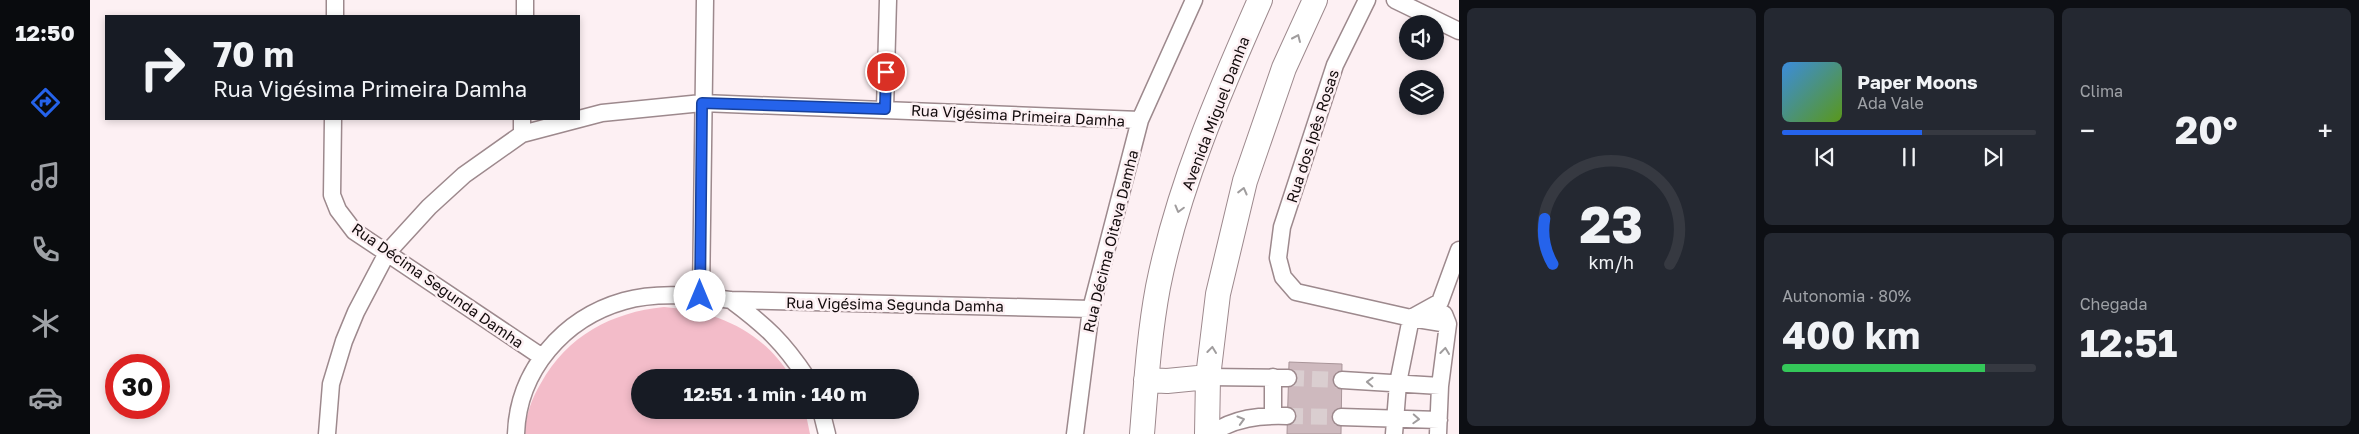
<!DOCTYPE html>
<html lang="pt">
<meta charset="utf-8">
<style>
body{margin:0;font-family:"Golos Text",sans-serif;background:#242831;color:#f1f3f6;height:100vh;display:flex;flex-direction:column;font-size:19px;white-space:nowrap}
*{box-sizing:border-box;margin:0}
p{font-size:16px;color:#9ea1a6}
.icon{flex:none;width:28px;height:28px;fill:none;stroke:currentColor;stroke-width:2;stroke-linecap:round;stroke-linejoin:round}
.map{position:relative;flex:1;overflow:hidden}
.sheet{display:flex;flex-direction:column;gap:8px;padding:8px;background:#0d0f14;width:900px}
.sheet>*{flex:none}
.guide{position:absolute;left:15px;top:15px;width:475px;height:105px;border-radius:0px;box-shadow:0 2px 8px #0003;background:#171b24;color:#f1f3f6;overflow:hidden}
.tools{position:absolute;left:1309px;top:15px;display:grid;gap:10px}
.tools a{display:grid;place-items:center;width:45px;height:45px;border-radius:50%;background:#171b24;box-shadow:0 2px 8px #0003;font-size:25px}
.speed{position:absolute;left:15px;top:354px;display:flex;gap:10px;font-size:25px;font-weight:700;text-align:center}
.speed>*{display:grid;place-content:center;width:65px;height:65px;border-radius:50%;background:#171b24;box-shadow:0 2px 8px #0003;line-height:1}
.speed .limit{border:8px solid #d22;background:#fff;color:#111}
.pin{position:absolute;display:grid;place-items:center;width:42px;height:42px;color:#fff;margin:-21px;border:2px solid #fff;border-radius:50%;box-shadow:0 1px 5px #0007}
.me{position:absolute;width:55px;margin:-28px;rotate:0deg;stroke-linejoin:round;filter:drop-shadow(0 0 4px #0008)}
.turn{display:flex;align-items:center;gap:18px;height:105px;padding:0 25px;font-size:22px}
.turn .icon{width:65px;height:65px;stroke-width:2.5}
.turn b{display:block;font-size:35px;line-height:42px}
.big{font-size:38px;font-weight:700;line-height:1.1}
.sheet .widget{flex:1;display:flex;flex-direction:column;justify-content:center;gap:8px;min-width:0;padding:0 18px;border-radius:8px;background:#242831}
.sheet .dial{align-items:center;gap:0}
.dial svg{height:130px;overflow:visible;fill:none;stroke:#363941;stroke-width:7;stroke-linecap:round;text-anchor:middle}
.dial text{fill:#f1f3f6;stroke:none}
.song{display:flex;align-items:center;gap:15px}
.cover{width:60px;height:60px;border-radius:8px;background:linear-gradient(135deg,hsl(210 70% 55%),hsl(90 70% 35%))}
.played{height:5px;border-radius:2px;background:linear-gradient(90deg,#2563eb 55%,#363941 55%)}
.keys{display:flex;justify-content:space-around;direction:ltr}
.heat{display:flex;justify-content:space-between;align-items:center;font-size:28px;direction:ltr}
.charge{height:8px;border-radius:4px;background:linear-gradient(90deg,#34c759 80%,#363941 0)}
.sheet .tiles{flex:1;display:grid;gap:8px;grid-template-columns:repeat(3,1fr)}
.widget:first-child{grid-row:span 2}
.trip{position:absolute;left:541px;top:369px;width:288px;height:50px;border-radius:25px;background:#171b24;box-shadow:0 2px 8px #0003;font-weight:700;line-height:50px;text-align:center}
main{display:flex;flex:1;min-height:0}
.menu{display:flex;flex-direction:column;width:90px;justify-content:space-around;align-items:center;background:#090b0e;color:#9ea1a6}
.menu .icon{width:35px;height:35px}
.menu .active{color:#2563eb}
.menu b{font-size:22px;color:#f1f3f6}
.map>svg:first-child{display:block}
</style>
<main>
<nav class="menu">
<b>12:50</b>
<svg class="icon active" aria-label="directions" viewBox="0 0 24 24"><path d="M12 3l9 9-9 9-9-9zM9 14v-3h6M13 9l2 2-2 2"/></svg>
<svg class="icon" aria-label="music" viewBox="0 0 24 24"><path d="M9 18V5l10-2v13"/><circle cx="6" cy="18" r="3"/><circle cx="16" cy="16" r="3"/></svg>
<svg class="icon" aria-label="phone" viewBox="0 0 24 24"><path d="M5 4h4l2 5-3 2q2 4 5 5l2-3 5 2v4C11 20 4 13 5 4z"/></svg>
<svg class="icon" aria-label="climate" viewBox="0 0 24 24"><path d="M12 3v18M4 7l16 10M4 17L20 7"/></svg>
<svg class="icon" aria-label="car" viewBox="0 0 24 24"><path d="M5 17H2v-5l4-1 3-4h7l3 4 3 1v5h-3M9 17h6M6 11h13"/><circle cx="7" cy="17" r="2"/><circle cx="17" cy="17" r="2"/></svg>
</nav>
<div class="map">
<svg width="1369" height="434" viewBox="0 0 1369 434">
<rect width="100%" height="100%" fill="#fdf0f3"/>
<path fill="#f3bcc9" d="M 574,307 C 627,311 673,331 701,377 L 550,378 L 550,410 L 715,410 L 720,434 L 435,434 C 435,416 442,398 451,383 C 477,336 522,312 574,307 Z"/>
<path fill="#ceb9be" stroke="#a99599" d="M 1199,362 L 1252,364 L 1251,434 L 1197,434 Z"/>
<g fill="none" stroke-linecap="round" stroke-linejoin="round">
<path stroke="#daced0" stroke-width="16" stroke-dasharray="16 8" stroke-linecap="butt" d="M 1198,378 L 1252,380
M 1197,416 L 1251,417"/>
<defs>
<path id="street" d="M 1277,0 L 1245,65 L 1192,227 L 1188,258 L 1193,277 L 1206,292 L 1321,318 L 1358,324
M 1305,0 L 1369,31
M 245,16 L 245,0
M 435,16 L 435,0
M 795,109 L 798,0
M 243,119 L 242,195 L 248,210 L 264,231 L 452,357
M 432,134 L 432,119
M 611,296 L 615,0
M 641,300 C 676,326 693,342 717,378
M 1118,377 L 1198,378
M 1252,380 L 1350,386
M 731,410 L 737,434
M 1183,415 L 1183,377
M 1251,417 L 1349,420
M 237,434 L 241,384 L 254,341 L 266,312 L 297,253 L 339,207 L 374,175 L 432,134 L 512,113 L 612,103 L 1050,120
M 426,434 C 428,370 474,318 534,301 C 568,291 608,296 641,300 L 1001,309
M 985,434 L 1001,309 L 1050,120 L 1104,0
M 1121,434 C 1144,418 1170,415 1197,416
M 1304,434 L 1308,383 L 1321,318 L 1350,302 L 1369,250
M 1348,434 L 1350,386 L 1358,324 L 1354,314"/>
<path id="secondary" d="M 1056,380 L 1077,381 L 1118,377
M 1052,434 C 1056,385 1059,335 1068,287 C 1088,187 1129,93 1170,0
M 1117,434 L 1118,377 L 1128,294 L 1155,181 L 1194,68 L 1225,0"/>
</defs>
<use href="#street" stroke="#9d898d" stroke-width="19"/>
<use href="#secondary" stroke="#9d898d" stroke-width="26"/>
<use href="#street" stroke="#fff" stroke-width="16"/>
<use href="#secondary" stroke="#fff" stroke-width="24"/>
</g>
<defs><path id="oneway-chevron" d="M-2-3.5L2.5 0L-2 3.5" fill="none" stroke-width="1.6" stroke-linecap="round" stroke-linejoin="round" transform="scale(1.25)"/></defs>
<g stroke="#a09d9e">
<use href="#oneway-chevron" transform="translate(1207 38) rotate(-66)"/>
<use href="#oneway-chevron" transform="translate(1153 191) rotate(-76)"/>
<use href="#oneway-chevron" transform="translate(1089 209) rotate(105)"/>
<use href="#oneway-chevron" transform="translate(1122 350) rotate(-83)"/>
<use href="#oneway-chevron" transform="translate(1355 351) rotate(-83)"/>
<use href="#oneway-chevron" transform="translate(1280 382) rotate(-178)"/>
<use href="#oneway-chevron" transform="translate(1326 419) rotate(3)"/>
<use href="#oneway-chevron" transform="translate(1151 420) rotate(-16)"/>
</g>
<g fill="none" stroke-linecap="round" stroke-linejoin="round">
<defs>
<path id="route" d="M 610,296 L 612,103 L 795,109 L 796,72"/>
</defs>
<use href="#route" stroke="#184099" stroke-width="12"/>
<use href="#route" stroke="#2563eb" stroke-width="9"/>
</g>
<g text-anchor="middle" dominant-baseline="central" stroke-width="5" stroke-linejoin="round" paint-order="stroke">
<g font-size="15" fill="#120b0c" stroke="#fdf0f3">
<text transform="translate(1125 113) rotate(-69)">Avenida Miguel Damha</text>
<text transform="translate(928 115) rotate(3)">Rua Vigésima Primeira Damha</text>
<text transform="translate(1222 136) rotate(-72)">Rua dos Ipês Rosas</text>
<text transform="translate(1020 241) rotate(-76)">Rua Décima Oitava Damha</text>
<text transform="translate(348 285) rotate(35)">Rua Décima Segunda Damha</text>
<text transform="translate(805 304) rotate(1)">Rua Vigésima Segunda Damha</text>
</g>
</g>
</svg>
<div class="tools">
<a><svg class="icon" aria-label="sound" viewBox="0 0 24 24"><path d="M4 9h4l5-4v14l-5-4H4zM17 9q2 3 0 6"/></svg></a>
<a><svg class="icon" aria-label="layers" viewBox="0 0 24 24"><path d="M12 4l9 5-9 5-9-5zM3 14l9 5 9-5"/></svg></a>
</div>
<div class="speed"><div class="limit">30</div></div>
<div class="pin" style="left:796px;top:72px;background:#d93025"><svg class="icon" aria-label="arrive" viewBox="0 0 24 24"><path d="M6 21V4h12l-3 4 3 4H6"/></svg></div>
<svg class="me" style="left:610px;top:296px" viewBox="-20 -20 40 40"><circle r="19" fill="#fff"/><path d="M0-13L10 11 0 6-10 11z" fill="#2563eb"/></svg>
<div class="trip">12:51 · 1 min · 140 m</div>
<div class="guide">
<div class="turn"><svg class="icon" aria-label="right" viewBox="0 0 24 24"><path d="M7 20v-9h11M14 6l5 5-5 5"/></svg><div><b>70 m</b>Rua Vigésima Primeira Damha</div></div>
</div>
</div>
<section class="sheet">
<div class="tiles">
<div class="widget dial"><svg viewBox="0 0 100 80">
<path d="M14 69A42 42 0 1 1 86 69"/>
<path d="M14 69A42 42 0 0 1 9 41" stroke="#2563eb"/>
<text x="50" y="56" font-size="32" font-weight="700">23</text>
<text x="50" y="72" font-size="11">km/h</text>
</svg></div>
<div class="widget">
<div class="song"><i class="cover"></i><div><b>Paper Moons</b><p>Ada Vale</p></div></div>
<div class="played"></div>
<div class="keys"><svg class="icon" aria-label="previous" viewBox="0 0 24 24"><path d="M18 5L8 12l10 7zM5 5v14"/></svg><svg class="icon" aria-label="pause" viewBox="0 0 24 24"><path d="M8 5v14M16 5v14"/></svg><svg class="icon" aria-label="next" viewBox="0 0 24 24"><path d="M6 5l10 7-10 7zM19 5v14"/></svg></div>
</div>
<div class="widget"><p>Clima</p>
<div class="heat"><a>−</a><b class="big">20°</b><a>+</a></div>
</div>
<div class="widget"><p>Autonomia · 80%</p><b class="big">400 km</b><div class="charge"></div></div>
<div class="widget"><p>Chegada</p><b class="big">12:51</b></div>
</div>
</section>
</main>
